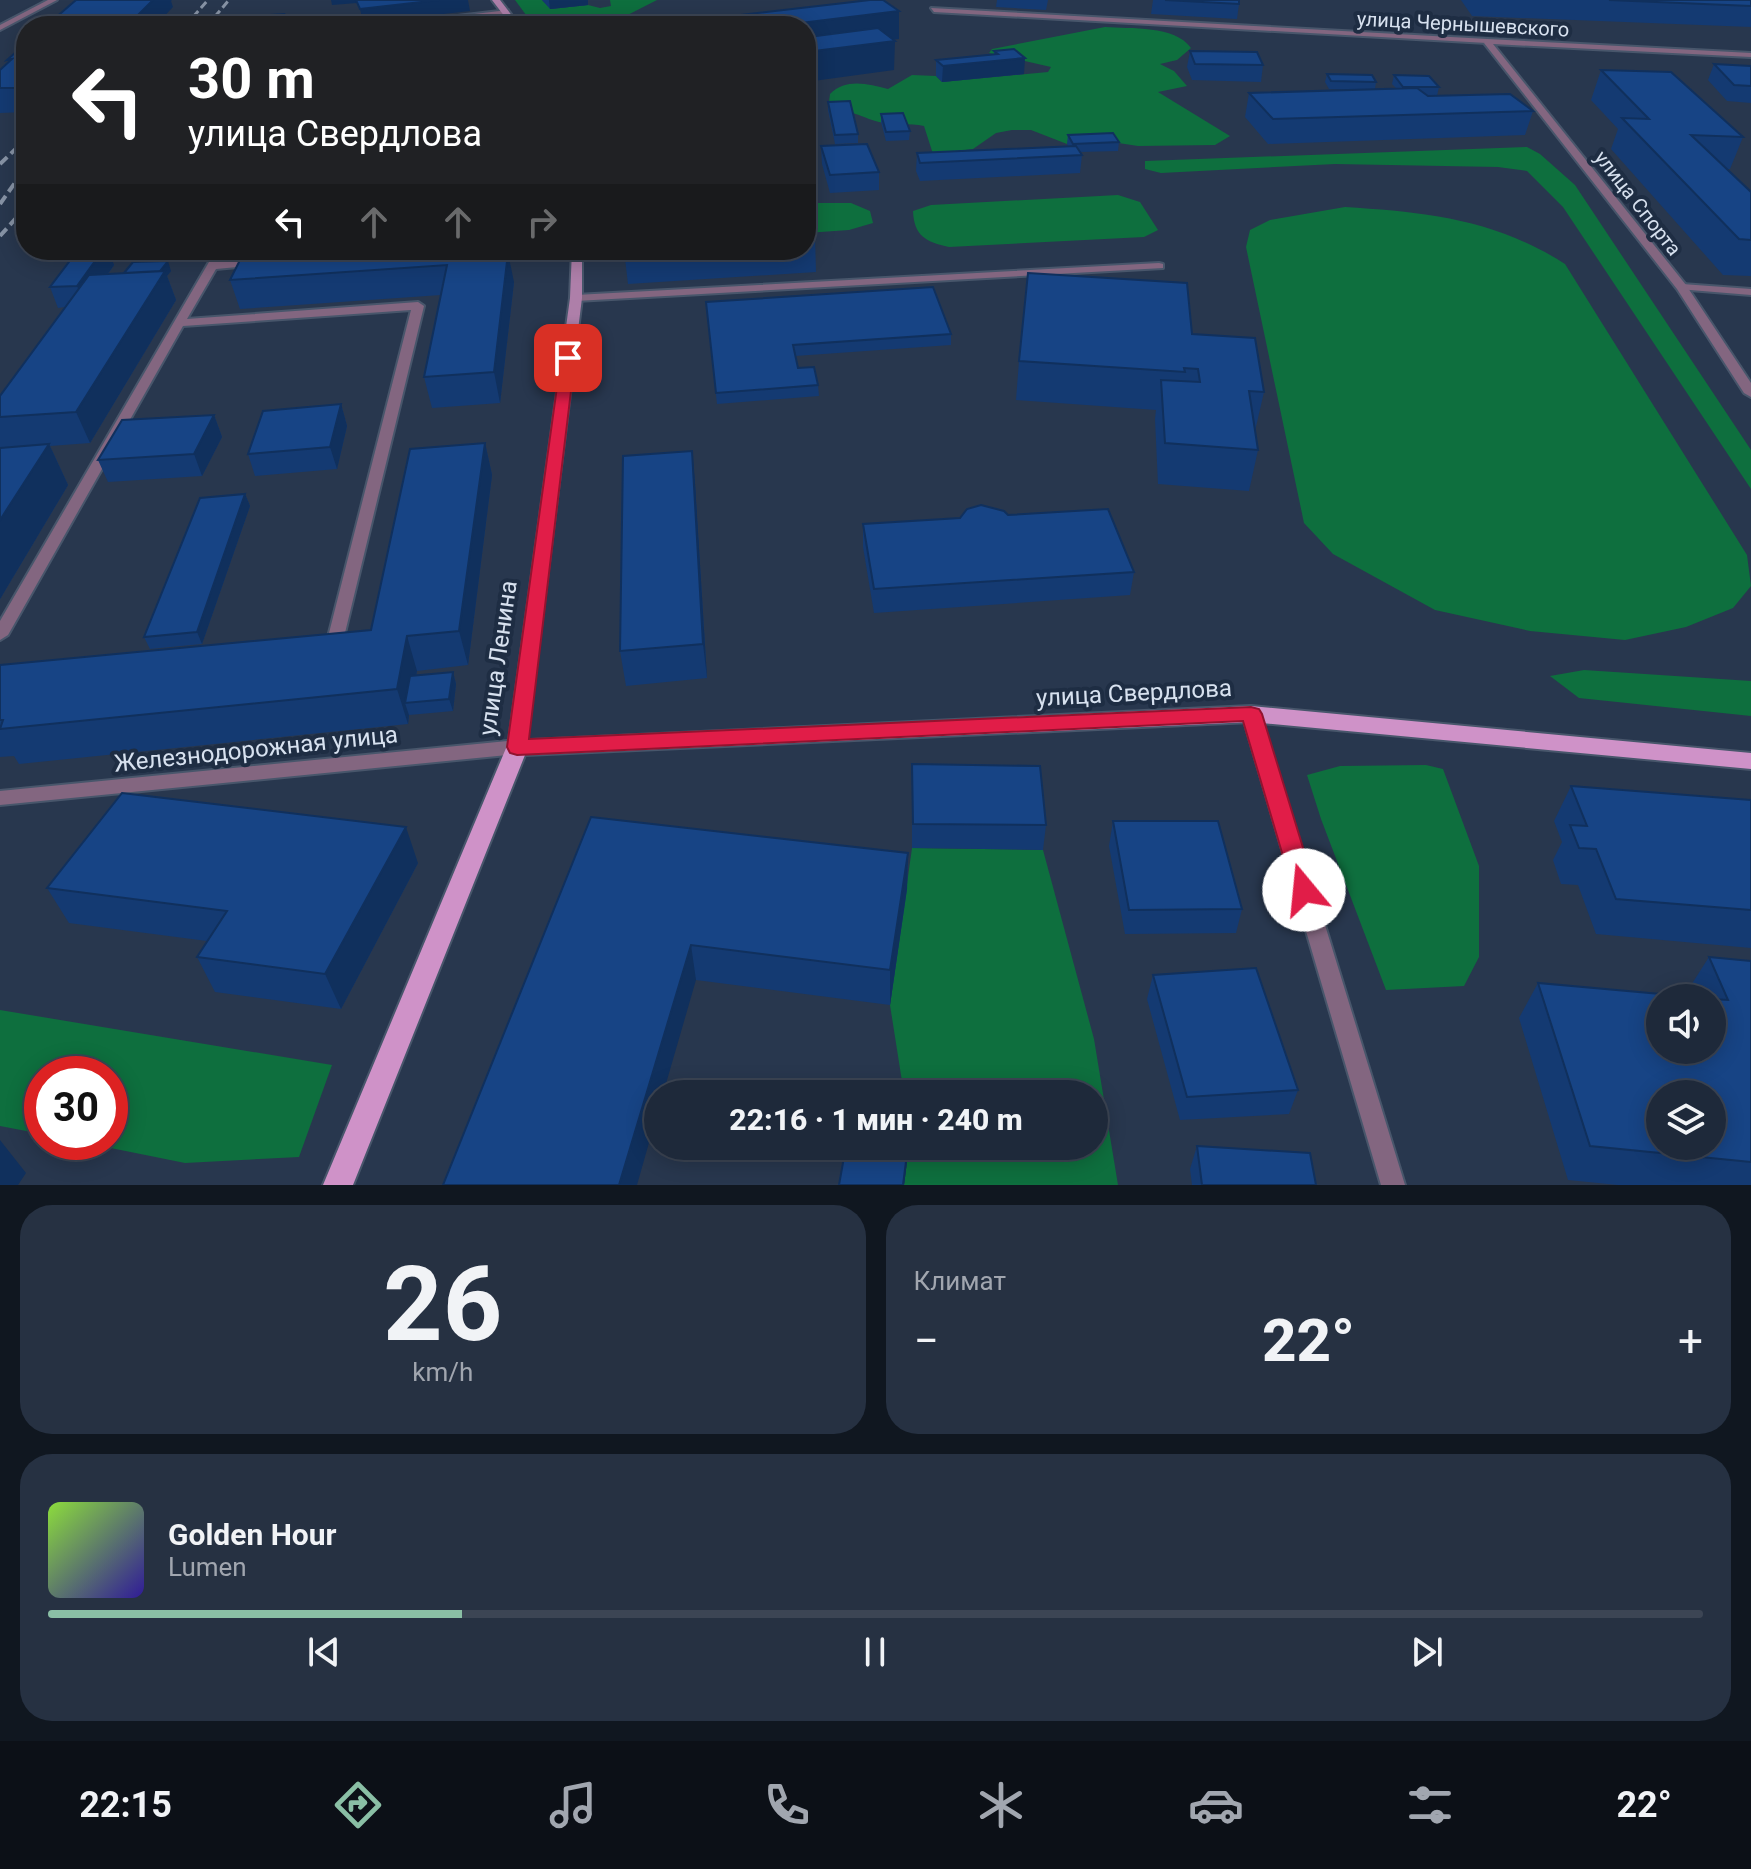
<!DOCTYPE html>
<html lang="ru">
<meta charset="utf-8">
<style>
body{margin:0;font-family:Roboto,sans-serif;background:#263142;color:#f1f3f6;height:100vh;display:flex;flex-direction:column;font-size:30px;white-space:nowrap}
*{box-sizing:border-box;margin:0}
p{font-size:26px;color:#a1a6af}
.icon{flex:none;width:44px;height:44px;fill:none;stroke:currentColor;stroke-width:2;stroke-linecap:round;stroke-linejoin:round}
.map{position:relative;height:1185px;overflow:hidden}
.panel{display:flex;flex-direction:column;gap:20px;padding:20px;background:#101720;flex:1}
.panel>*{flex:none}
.top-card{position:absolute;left:16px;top:16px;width:800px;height:244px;border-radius:32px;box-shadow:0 4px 20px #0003,0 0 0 2px #3c4554;background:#202124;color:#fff;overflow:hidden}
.tools{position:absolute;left:1646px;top:984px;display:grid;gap:16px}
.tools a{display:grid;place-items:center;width:80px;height:80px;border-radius:50%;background:#1e293a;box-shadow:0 4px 20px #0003,0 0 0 2px #3c4554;font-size:40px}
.speed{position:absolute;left:24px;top:1056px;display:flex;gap:16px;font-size:40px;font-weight:700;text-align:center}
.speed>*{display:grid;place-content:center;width:104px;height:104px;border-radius:50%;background:#1e293a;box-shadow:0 4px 20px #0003,0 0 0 2px #3c4554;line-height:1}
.speed .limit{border:12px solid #d22;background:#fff;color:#111}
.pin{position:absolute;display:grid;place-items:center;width:68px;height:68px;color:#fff;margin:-34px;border-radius:16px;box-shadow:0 4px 12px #0006}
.me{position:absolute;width:88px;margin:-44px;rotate:343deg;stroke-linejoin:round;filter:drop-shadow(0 0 6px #0008)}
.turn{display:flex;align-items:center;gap:28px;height:168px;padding:0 40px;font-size:36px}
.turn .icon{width:104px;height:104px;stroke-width:2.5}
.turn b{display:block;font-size:56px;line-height:68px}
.lanes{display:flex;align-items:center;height:76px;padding:0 40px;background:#0003;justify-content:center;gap:40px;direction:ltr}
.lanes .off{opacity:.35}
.big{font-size:60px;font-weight:800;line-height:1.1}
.panel .card{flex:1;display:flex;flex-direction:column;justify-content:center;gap:12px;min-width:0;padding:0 28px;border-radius:32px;background:#263142}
.panel .dial{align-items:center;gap:0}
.dial b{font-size:104px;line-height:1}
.song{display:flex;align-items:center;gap:24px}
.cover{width:96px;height:96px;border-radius:12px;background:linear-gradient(135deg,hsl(90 70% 55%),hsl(250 70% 35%))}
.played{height:8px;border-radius:4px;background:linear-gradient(90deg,#8abfa5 25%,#3c4554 25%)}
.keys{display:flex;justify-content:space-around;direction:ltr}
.heat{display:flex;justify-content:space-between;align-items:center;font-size:44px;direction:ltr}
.panel .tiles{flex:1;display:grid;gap:20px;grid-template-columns:1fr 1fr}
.card:last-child{grid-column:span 2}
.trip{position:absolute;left:644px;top:1080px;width:464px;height:80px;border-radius:40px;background:#1e293a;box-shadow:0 4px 20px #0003,0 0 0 2px #3c4554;font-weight:800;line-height:80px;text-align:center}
.menu{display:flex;height:128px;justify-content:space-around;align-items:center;background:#0c1017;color:#a1a6af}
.menu .icon{width:56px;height:56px}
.menu .active{color:#8abfa5}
.menu b{font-size:36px;color:#f1f3f6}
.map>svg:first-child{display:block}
</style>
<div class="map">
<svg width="1751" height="1185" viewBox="0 0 1751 1185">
<rect width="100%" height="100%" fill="#28374e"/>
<path fill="#0e6f3e" d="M 515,0 L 542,0 L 551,9 L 588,5 L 600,8 L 611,6 L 610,0 L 657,0 L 606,26 L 539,25 L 529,19 Z
M 1105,27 C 1130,29 1175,25 1191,48 L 1177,60 L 1160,64 L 1174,71 L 1187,86 L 1158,92 L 1230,136 L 1215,145 L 1138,146 L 1112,142 L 1067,144 L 1031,130 L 1012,130 L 996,133 L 973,149 L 933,154 L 924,126 C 910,123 893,125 879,122 C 858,116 851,109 828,110 L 830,94 C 846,78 868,84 888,89 L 912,75 L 936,76 L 942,82 L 1048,72 L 1051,67 L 989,53 L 992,49 Z
M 1527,147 L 1540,154 L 1575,185 L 1751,450 L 1751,489 L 1563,207 L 1527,171 L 1498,167 L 1335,164 L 1161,173 L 1145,169 L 1145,161 Z
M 1118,195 L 1140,202 L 1158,230 L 1144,237 L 949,247 C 926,242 914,236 913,211 L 931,205 Z
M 806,203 L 851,203 L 870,211 L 873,223 L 849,230 L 806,233 Z
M 1345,207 C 1425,212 1495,219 1565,264 L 1747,555 L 1751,586 L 1733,608 L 1686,627 L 1625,640 L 1530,631 L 1435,610 L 1333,554 L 1304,523 L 1246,247 L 1250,230 L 1270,220 Z
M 1584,670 L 1751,681 L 1751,716 L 1579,698 L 1550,676 Z
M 1426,765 L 1443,769 L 1479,866 L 1479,957 L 1464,986 L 1386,990 L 1321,819 L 1307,775 L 1340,766 Z
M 912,848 L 1043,850 L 1094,1039 L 1118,1185 L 904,1185 L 909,1146 L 1094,1146 L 1094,1094 L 904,1094 L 890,1005 Z
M 0,1010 L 332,1065 L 299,1157 L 185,1163 L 81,1142 L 110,1142 L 110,1074 L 42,1074 L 42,1134 L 0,1126 Z"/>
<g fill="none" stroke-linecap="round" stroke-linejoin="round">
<defs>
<path id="lane" d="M 931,8 L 1487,39 L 1491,41 L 1487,43 L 934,12 Z
M 508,10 L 505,14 L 398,26 L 373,26 Z
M 216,250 L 226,250 L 220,262 L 258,259 L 264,262 L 258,265 L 216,269 L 187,319 L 418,302 L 424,306 L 344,637 L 336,642 L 328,637 L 411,310 L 183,326 L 8,635 L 0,640 L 0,621 Z
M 1159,263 L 1163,264 L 1163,268 L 576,301 L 570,298 L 576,295 Z
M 1682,284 L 1751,289 L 1751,295 L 1678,289 L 1678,285 Z
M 517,740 L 523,742 L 526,747 L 523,752 L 517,754 L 0,805 L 0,791 Z"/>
<path id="street" d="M 48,0 L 57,0 L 0,30 L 0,25 Z
M 1487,39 L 1751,53 L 1751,57 L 1493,44 L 1686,285 L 1751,383 L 1751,397 L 1744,393 L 1677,289 L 1484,43 Z
M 1251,708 L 1257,710 L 1260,714 L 1405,1185 L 1381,1185 L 1242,714 L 1245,710 Z"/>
<path id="secondary" d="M 492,0 L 500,0 L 520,26 L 512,26 Z
M 572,250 L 582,250 L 582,298 L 526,747 L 523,752 L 511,752 L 508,747 L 570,298 Z"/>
<path id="primary" d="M 1251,706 L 1751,753 L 1751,769 L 1251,722 L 525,755 L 353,1185 L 323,1185 L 509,741 Z"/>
</defs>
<use href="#lane" stroke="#48566b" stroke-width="4"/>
<use href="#street" stroke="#48566b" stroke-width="4"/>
<use href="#secondary" stroke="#48566b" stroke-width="4"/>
<use href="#primary" stroke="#48566b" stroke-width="4"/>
<use href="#lane" fill="#836680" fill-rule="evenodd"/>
<use href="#street" fill="#836680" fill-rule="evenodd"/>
<use href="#secondary" fill="#ae7fa9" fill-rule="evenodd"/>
<use href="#primary" fill="#cf92c8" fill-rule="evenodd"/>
<path stroke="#8793a5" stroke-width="3" stroke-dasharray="8 4" stroke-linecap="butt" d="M 185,26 L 208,0
M 207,26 L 229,0"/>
<path stroke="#8793a5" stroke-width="4" stroke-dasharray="10 5" stroke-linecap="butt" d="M 0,164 L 26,139
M 0,204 L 26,167
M 0,236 L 26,207"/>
</g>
<path fill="#143a72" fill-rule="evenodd" d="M 542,0 L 588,0 L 588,5 L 550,9 Z
M 997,0 L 1048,0 L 1046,10 L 996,7 Z
M 1153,0 L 1239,0 L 1239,4 L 1237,19 L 1151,14 Z
M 1461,0 L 1609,0 L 1751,6 L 1751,27 L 1472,16 Z
M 26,43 L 26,112 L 0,113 L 0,70 Z
M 994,51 L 1024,74 L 942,82 L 936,76 L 936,60 L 994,54 Z
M 1190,51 L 1263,65 L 1261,82 L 1192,80 L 1187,67 Z
M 1714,64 L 1751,66 L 1751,103 L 1727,101 L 1708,80 Z
M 1601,70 L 1743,137 L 1730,169 L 1727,169 L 1751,192 L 1751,276 L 1723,275 L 1611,149 L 1618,129 L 1591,100 Z
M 1327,74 L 1376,82 L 1375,89 L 1396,88 L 1392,84 L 1394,75 L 1439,87 L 1437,96 L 1427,95 L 1533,111 L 1525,135 L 1268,144 L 1245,117 L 1249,93 L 1353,90 L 1329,89 L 1325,82 Z
M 828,102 L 858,134 L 858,143 L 835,144 L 828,110 Z
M 881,114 L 910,131 L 909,140 L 886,141 L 881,122 Z
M 1068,135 L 1119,142 L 1118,151 L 1080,152 L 1082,155 L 1080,173 L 920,181 L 916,171 L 917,153 L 1068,146 L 1067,144 Z
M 821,146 L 879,172 L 879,190 L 830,193 L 822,164 Z
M 806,210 L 815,236 L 816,272 L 628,284 L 624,250 L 806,250 Z
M 78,250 L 108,250 L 114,265 L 108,274 L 171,271 L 167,276 L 176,300 L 90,443 L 50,446 L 68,485 L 0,599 L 0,396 L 65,307 L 58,308 L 50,287 Z
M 126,250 L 200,250 L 199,251 L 128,255 Z
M 485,255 L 514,282 L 500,403 L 432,408 L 424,377 L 441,295 L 240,309 L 230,280 Z
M 706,302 L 951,334 L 951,345 L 795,356 L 798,368 L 818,385 L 819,396 L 717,404 Z
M 1192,334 L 1264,392 L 1255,431 L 1258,450 L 1249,491 L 1158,484 L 1155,419 L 1156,410 L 1016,400 L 1019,361 Z
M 341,404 L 347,426 L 337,469 L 255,476 L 248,454 Z
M 214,415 L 222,437 L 202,476 L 108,482 L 98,460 Z
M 485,443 L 492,475 L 468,665 L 417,671 L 416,675 L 453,672 L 456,684 L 453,711 L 409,715 L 408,724 L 19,764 L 14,756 L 0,757 L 0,665 L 371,630 Z
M 692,451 L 695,484 L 707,678 L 626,686 L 620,651 Z
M 245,494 L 250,506 L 202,644 L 150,649 L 144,637 Z
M 1008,515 L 1134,572 L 1130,595 L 874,613 L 863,547 L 863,524 Z
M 912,764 L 1046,825 L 1043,850 L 912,848 Z
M 1571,786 L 1751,800 L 1751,948 L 1596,934 L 1578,885 L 1561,884 L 1553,860 L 1562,842 L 1554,821 Z
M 591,817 L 908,853 L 907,889 L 890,1005 L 696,980 Z
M 1113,821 L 1242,909 L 1236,933 L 1125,934 L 1109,846 Z
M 418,863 L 341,1009 L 215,992 L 197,957 L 207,941 L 69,923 L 47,888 Z
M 1709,957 L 1751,961 L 1751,1185 L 1618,1185 L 1568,1180 L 1519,1018 L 1538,983 L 1688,996 L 1686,993 ZM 1660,998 L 1712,998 L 1712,1050 Z
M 1153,975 L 1298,1090 L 1289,1114 L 1180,1120 L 1147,999 Z
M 1197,1146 L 1316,1185 L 1192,1185 L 1190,1169 Z"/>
<path fill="#10305d" d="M 153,0 L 172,0 L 171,1 L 173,7 L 155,26 L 127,26 Z
M 331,0 L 356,0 L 357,3 L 332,5 Z
M 439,0 L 468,0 L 470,11 L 363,23 L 360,9 Z
M 549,0 L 588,0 L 588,5 L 550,9 Z
M 899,11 L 899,39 L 806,50 L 806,26 L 793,26 L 793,24 Z
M 284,14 L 288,26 L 280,26 Z
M 895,41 L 894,70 L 806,82 L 806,52 Z
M 1025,58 L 1024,74 L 942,82 L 943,66 Z
M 103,250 L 108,250 L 114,265 L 85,306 L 77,286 Z
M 508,253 L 514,282 L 500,403 L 494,372 Z
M 168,261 L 171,271 L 167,276 L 176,300 L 90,443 L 76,412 L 159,272 Z
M 341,404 L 347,426 L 337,469 L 330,447 Z
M 214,415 L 222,437 L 202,476 L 194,454 Z
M 485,443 L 492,475 L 468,665 L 459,631 Z
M 49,444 L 68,485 L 0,599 L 0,520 Z
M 692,451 L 695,484 L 707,678 L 703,644 Z
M 245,494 L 250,506 L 202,644 L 197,632 Z
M 407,636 L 417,671 L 411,702 L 405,703 L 409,715 L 408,724 L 397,689 Z
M 453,672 L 456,684 L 453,711 L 449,699 Z
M 406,827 L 418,863 L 341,1009 L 325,974 Z
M 908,853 L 907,889 L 890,1005 L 890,970 Z
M 691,945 L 696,980 L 663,1094 L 658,1094 L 658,1111 L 637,1185 L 619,1185 Z
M 0,1140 L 26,1173 L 18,1185 L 0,1185 Z
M 908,1146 L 909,1146 L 904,1185 L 903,1185 Z"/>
<path fill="#174485" stroke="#10305d" stroke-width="2" fill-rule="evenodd" d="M 76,0 L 153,0 L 127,26 L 46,26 Z
M 356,0 L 439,0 L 360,9 Z
M 870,0 L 883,0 L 899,11 L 793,24 L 796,26 L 646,26 Z
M 1165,0 L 1239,0 L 1239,4 Z
M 1609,0 L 1751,0 L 1751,6 Z
M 284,14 L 280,26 L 251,26 L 255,16 Z
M 364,16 L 368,26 L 325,26 L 323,20 Z
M 878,28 L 895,41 L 806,52 L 806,34 L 809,37 Z
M 26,43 L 26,88 L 0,88 L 0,70 L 12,59 L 7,60 Z
M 1014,49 L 1025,58 L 943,66 L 936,60 L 998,54 L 994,51 Z
M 1190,51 L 1257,52 L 1263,65 L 1195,64 Z
M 1714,64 L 1751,66 L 1751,86 L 1734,85 Z
M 1601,70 L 1671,72 L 1743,137 L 1691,135 L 1751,192 L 1751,240 L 1739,239 L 1622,118 L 1649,119 Z
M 1327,74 L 1372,75 L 1376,82 L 1331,81 Z
M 1394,75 L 1429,76 L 1439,87 L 1403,87 Z
M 1417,88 L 1428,96 L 1510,94 L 1533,111 L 1273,119 L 1249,93 Z
M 850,101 L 858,134 L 835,135 L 828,102 Z
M 903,113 L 910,131 L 886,132 L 881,114 Z
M 1113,133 L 1119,142 L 1073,144 L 1068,135 Z
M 867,144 L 879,172 L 830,175 L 821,146 Z
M 1076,146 L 1082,155 L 920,163 L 917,153 Z
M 806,210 L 808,210 L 815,236 L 806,237 Z
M 78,250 L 103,250 L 77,286 L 50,287 Z
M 280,250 L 480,250 L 479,255 L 508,253 L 494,372 L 424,377 L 447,265 L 230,280 L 244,252 Z
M 168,261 L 160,271 L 124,273 L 133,262 Z
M 165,271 L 76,412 L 0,417 L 0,396 L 89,275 Z
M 1028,273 L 1187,283 L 1192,334 L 1255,338 L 1264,392 L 1249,391 L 1258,450 L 1165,443 L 1161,380 L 1200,382 L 1198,369 L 1184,368 L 1185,372 L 1019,361 Z
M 933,287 L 951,334 L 793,345 L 798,368 L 814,367 L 818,385 L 716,393 L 706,302 Z
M 341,404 L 330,447 L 248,454 L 263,411 Z
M 214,415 L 194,454 L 98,460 L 122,420 Z
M 485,443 L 459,631 L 407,636 L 397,689 L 0,729 L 3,720 L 0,720 L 0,665 L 371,630 L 410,449 Z
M 49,444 L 0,520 L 0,448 Z
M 692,451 L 703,644 L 620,651 L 623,456 Z
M 245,494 L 197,632 L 144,637 L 200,498 Z
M 981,505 L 1004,511 L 1008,515 L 1108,509 L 1134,572 L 874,589 L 863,524 L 960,518 L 967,509 Z
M 453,672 L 449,699 L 405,703 L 410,676 Z
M 912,764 L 1040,766 L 1046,825 L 913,824 Z
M 1571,786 L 1751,800 L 1751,910 L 1616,899 L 1596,849 L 1579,848 L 1570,825 L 1587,826 Z
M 122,793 L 406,827 L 325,974 L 197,957 L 227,911 L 47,888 Z
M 591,817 L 908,853 L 890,970 L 691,945 L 619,1185 L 443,1185 Z
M 1113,821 L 1218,821 L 1242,909 L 1129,910 Z
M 1709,957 L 1751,961 L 1751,1162 L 1590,1146 L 1538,983 L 1705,998 L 1660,998 L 1660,1050 L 1712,1050 L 1712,999 L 1728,1000 ZM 1660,1094 L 1712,1094 L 1712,1146 L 1660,1146 Z
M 1256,968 L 1298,1090 L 1187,1097 L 1153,975 Z
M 846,1146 L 908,1146 L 903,1185 L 839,1185 Z
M 1197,1146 L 1310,1153 L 1316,1185 L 1202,1185 Z"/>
<path fill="#e11d48" stroke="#92132f" stroke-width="2" d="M 568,354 L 575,358 L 529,739 L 1251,707 L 1259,709 L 1262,714 L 1316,890 L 1313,897 L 1304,900 L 1296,897 L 1293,890 L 1243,721 L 517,755 L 510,753 L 507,747 L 561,358 Z"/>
<g text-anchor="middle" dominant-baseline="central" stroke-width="8" stroke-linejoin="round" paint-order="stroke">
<g font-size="20" fill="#d7e1ef" stroke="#1e2d43">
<text transform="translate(1463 24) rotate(3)">улица Чернышевского</text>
<text transform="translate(1638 203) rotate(52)">улица Спорта</text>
</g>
<g font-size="24" fill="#d7e1ef" stroke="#1e2d43">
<text transform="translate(498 658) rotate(-82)">улица Ленина</text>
<text transform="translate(1134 693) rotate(-3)">улица Свердлова</text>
<text transform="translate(256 749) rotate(-6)">Железнодорожная улица</text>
</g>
</g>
</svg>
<div class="tools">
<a><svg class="icon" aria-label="sound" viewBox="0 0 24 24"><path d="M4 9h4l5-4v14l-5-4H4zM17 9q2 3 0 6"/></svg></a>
<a><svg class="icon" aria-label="layers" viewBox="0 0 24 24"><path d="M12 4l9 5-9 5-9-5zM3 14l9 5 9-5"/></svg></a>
</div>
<div class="speed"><div class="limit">30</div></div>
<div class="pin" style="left:568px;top:358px;background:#d93025"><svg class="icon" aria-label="arrive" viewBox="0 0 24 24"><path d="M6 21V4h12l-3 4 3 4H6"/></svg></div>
<svg class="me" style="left:1304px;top:890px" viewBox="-20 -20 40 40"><circle r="19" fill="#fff"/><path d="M0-13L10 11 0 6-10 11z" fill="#e11d48"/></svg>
<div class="trip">22:16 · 1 мин · 240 m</div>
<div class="top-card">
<div class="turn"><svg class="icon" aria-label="left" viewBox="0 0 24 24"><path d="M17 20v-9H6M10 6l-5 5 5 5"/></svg><div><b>30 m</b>улица Свердлова</div></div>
<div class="lanes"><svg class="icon" aria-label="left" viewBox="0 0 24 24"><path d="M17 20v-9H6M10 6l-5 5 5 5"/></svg><svg class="icon off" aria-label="ahead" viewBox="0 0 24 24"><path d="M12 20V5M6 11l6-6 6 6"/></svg><svg class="icon off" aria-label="ahead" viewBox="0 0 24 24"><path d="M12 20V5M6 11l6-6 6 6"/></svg><svg class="icon off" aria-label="right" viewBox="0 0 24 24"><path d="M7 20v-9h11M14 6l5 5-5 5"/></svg></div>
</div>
</div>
<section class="panel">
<div class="tiles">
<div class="card dial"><b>26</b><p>km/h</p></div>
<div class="card"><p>Климат</p>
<div class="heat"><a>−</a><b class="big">22°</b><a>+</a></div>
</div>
<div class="card">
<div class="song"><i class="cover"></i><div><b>Golden Hour</b><p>Lumen</p></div></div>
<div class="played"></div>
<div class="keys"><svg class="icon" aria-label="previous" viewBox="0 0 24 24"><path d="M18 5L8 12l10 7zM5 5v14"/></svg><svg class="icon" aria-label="pause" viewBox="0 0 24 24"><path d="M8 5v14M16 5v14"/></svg><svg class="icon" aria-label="next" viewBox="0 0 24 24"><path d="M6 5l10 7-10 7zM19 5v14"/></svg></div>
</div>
</div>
</section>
<nav class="menu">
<b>22:15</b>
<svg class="icon active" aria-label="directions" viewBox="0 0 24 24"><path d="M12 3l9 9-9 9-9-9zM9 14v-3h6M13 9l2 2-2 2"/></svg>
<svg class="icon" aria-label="music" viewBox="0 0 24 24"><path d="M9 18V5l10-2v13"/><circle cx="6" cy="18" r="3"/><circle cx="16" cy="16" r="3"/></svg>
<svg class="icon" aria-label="phone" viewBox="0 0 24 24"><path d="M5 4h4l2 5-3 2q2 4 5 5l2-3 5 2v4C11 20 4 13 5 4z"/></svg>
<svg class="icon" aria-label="climate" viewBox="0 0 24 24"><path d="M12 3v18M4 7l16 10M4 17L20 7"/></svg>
<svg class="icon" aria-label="car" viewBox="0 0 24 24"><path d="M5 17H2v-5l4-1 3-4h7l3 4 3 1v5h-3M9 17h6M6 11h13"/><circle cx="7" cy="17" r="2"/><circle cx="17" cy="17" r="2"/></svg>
<svg class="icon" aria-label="filters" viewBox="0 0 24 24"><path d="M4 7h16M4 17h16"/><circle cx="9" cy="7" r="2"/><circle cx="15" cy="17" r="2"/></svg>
<b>22°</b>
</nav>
